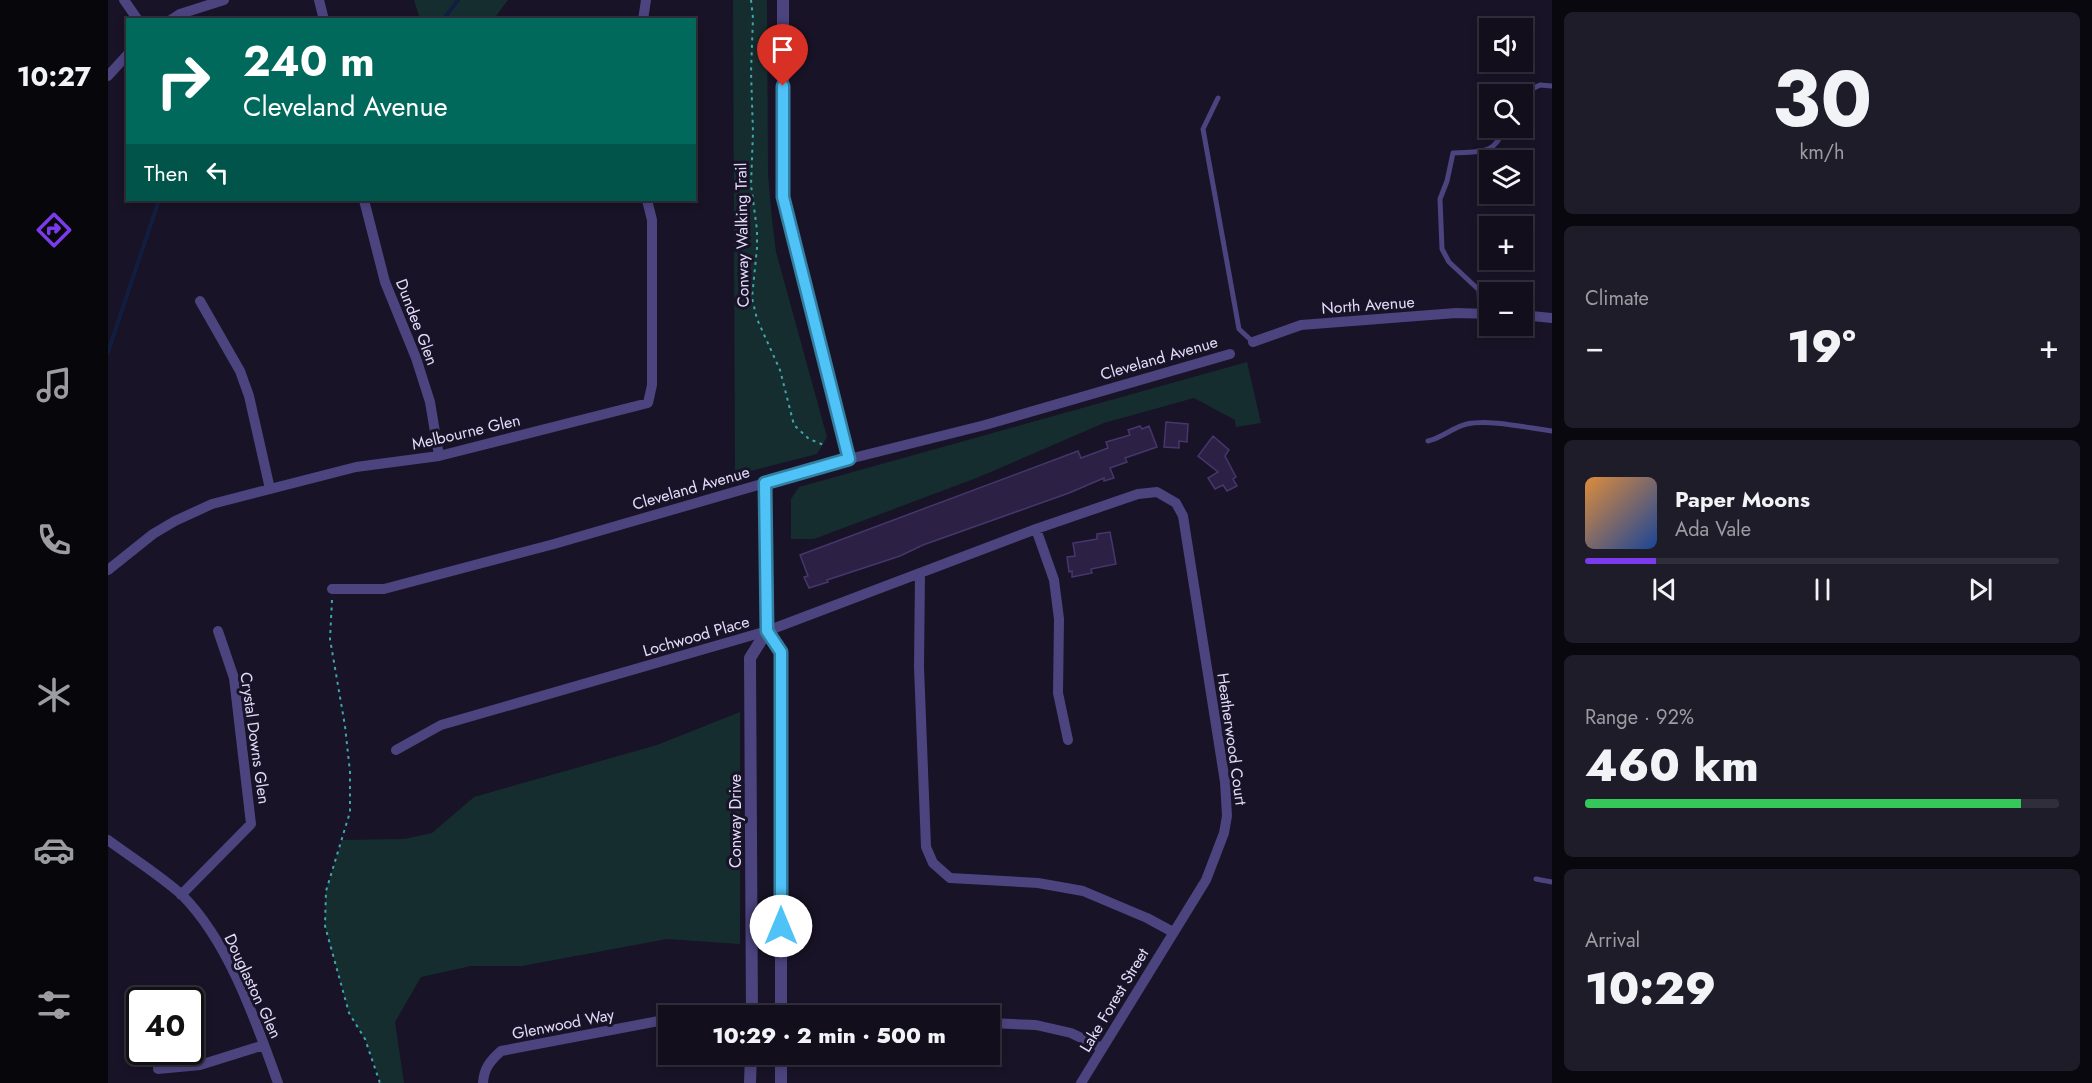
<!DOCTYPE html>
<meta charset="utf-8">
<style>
body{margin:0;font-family:Jost,sans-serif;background:#1f1c29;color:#f1f3f6;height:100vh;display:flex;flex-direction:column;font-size:22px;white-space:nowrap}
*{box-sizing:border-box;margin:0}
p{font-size:20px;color:#9c9ca3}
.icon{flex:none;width:33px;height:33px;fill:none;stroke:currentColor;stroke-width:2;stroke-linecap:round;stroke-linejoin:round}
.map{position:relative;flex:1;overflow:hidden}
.side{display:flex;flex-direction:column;gap:12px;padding:12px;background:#0a080f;width:540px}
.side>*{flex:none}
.hud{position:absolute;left:18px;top:18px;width:570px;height:183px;border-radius:0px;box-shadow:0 3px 9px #0003,0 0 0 2px #312e3b;background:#00695c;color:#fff;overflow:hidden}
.buttons{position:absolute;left:1371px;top:18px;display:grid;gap:12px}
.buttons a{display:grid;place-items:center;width:54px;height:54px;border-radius:0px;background:#120e1c;box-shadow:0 3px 9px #0003,0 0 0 2px #312e3b;font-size:30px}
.speed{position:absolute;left:18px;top:987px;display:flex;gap:12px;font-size:30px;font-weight:700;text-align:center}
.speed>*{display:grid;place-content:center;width:78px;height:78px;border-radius:50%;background:#120e1c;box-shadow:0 3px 9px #0003,0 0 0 2px #312e3b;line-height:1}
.speed .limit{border:3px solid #111;border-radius:9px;background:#fff;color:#111}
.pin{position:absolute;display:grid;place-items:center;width:51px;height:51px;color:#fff;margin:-62px -26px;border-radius:50% 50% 50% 0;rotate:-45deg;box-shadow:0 0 6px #0007}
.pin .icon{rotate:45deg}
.me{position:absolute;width:66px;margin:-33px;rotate:0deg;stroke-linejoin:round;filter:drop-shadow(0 0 4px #0008)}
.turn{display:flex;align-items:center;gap:21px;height:126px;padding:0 18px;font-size:27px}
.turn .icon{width:78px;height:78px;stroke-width:2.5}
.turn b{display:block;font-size:42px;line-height:51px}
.then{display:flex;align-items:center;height:57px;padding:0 18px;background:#0003;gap:12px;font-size:22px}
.big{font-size:45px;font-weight:800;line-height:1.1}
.side .card{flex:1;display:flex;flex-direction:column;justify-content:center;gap:9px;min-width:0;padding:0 21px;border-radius:9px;background:#1f1c29}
.side .dial{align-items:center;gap:0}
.dial b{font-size:78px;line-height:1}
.song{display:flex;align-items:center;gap:18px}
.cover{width:72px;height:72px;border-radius:9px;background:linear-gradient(135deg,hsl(30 70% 55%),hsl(220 70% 35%))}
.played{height:6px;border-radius:3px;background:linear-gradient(90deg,#7c3aed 15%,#312e3b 15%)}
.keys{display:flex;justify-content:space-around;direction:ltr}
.heat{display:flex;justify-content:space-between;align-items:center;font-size:33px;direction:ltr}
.charge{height:9px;border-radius:4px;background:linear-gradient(90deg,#34c759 92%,#312e3b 0)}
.trip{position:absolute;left:550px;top:1005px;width:342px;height:60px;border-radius:0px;background:#120e1c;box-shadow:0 3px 9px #0003,0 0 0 2px #312e3b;font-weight:800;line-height:60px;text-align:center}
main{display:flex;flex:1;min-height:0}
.menu{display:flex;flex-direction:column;width:108px;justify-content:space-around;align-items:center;background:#07060b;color:#9c9ca3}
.menu .icon{width:42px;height:42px}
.menu .selected{color:#7c3aed}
.menu b{font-size:27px;color:#f1f3f6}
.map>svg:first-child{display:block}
</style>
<main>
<nav class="menu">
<b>10:27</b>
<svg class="icon selected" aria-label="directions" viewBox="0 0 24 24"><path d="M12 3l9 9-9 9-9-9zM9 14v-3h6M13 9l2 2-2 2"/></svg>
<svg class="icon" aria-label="music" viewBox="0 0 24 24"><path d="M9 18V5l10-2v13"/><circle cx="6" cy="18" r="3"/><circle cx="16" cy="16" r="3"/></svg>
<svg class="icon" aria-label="phone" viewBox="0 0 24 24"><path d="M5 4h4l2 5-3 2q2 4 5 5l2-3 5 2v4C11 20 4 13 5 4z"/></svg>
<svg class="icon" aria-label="climate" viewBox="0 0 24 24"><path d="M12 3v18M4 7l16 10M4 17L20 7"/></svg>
<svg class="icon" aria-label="car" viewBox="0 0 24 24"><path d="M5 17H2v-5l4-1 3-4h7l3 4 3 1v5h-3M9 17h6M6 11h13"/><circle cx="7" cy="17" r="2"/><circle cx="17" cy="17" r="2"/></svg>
<svg class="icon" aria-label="filters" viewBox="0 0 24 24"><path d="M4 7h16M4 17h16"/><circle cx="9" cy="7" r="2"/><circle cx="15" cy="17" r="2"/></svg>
</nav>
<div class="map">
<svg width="1444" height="1083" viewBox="0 0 1444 1083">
<rect width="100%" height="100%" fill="#181326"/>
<path fill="#162d2f" d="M 306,0 L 400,0 L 385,20 L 312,19 Z
M 625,0 L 659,0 L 660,175 L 664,220 L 668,252 L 719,437 L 709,454 L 627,475 Z
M 1139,362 L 1153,423 L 1128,427 L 1127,420 L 1086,398 L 996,423 L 871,477 L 706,539 L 683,539 L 683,499 L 691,487 Z
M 632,712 L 632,944 L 559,939 L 414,966 L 363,966 L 313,977 L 287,1022 L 296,1083 L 273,1083 L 257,1039 L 241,1013 L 217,926 L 218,891 L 234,840 L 296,839 L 324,833 L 366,797 L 549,745 Z"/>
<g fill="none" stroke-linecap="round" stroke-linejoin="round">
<path stroke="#111e40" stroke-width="4" d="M 335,20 L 350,0
M 0,352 L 51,200"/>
</g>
<path fill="#2c2144" stroke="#46366d" stroke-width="1.5" d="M 1058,422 L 1080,424 L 1079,442 L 1071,441 L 1071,448 L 1056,447 Z
M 1032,426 L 1034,429 L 1041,426 L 1049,447 L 1017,458 L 1019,462 L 1002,468 L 1006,478 L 996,481 L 996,478 L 961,493 L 815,545 L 792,556 L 719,580 L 720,582 L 701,588 L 696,577 L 700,576 L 692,555 L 970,451 L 973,458 L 1000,448 L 998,442 L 1022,435 L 1020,430 Z
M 1105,436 L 1121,450 L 1117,456 L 1128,477 L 1125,479 L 1129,486 L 1119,491 L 1115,485 L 1107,489 L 1100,478 L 1110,472 L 1090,456 Z
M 1002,532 L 1008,564 L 983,569 L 984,573 L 964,577 L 964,571 L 961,572 L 959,557 L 967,556 L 965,543 L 989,539 L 989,534 Z"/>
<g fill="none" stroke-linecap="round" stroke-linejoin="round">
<path stroke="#3fa7ab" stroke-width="2" stroke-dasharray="3 4.5" stroke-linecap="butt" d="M 643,0 L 645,18 L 643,72 L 645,132 L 643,185 L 649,230 L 649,248 L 644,298 L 649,319 L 672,370 L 686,425 L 701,439 L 716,445
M 224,600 L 222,639 L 237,726 L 242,772 L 242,812 L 218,891 L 217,926 L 241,1013 L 257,1039 L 272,1083"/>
<path stroke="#4b447f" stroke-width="5" d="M 1414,94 L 1432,85 L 1444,86
M 1110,98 L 1095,129 L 1131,329 L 1145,342
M 1372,314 L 1371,290 L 1341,262 L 1334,249 L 1332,199 L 1339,181 L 1345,153 C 1371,151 1387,156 1396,128
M 1320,441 C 1334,438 1345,427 1359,424 C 1381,419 1420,428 1444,431
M 1428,879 L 1444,882"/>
<path stroke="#4b447f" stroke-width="10" d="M 16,0 L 30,20
M 211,0 L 216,20
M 63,20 L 72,14 L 116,0
M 535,20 L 538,0
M 0,76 L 20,54
M 256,200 L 277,282 L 308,358 L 322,402 L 331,456
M 92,301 L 132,371 L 141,396 L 162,489
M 1414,315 L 1444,318
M 1145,342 L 1193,325 L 1348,313 L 1382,314
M 741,459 L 877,425 L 1122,354
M 928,529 L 946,580 L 951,619 L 950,693 L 960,740
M 0,570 L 45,534 L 67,521 L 104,504 L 248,467 L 331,456 L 540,403 L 544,385 L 544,220 L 539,200
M 812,573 L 811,667 L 818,847 L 825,863 L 842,878 L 930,883 L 975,891 L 1039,918 L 1065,932
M 224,589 L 276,589 L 446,544 L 657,483
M 288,750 L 333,725 L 659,631 L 928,529 L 1030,494 L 1049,492 L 1068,503 L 1075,516 L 1117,782 L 1119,816 L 1116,833 L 1098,880 L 973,1083
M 0,840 C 23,857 53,876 74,895 C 121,942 148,1022 170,1083
M 73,895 L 143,824 L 126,678 L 110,631
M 882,1023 L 928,1025 L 963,1033 L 994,1048
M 50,1069 L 92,1065 L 156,1045
M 375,1083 C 376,1068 382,1061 393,1051 L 561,1019"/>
<path stroke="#4b447f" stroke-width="12" d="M 644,1016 L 642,658 L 659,631
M 673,1016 L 673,652 L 659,631 L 657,483 L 741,459 L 675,197 L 675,0
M 673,1054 L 673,1083
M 642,1083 L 643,1054"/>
</g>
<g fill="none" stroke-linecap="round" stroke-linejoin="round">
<defs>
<path id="route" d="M 673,926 L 673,652 L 659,631 L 657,483 L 741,459 L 675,197 L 675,86"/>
</defs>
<use href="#route" stroke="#337fa1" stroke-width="15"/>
<use href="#route" stroke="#4fc3f7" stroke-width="10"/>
</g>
<g text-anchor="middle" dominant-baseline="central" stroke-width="6" stroke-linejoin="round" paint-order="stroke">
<g font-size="16" fill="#e2dcfb" stroke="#181326">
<text transform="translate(634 235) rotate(-91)">Conway Walking Trail</text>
<text transform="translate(1260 305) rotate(-4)">North Avenue</text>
<text transform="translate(309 322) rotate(69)">Dundee Glen</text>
<text transform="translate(1051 358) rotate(-16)">Cleveland Avenue</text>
<text transform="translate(358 432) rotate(-13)">Melbourne Glen</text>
<text transform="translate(583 488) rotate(-16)">Cleveland Avenue</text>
<text transform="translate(588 636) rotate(-16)">Lochwood Place</text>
<text transform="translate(147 738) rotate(82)">Crystal Downs Glen</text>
<text transform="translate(1124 739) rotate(82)">Heatherwood Court</text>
<text transform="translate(627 821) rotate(-90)">Conway Drive</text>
<text transform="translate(145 986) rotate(65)">Douglaston Glen</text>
<text transform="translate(1006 1000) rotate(-59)">Lake Forest Street</text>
<text transform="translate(455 1024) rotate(-11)">Glenwood Way</text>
</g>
</g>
</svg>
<div class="buttons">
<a><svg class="icon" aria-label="sound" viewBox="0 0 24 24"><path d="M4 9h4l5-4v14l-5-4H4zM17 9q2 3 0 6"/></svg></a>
<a><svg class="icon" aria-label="search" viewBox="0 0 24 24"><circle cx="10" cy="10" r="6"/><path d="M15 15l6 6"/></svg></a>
<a><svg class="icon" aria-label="layers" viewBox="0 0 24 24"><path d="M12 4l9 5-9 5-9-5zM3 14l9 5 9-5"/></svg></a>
<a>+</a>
<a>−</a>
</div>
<div class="speed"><div class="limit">40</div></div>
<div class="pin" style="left:675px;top:86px;background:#d93025"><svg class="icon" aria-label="arrive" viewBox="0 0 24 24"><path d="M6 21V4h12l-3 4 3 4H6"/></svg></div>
<svg class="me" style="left:673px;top:926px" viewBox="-20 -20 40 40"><circle r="19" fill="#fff"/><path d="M0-13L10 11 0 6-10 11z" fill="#4fc3f7"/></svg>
<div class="trip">10:29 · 2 min · 500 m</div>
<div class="hud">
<div class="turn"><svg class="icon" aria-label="right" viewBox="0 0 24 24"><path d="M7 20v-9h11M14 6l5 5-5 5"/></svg><div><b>240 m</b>Cleveland Avenue</div></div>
<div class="then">Then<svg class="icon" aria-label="left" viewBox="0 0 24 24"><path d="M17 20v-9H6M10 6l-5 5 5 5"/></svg></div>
</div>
</div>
<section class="side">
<div class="card dial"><b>30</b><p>km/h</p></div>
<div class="card"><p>Climate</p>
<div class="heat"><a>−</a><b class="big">19°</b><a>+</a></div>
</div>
<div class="card">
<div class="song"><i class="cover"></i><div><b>Paper Moons</b><p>Ada Vale</p></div></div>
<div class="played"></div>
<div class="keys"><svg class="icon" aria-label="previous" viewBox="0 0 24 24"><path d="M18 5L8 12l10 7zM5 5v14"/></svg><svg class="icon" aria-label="pause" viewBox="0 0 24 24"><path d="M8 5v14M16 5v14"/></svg><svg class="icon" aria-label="next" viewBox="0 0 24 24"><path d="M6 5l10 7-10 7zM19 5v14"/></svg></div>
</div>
<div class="card"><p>Range · 92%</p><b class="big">460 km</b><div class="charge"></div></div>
<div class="card"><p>Arrival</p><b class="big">10:29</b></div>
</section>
</main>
